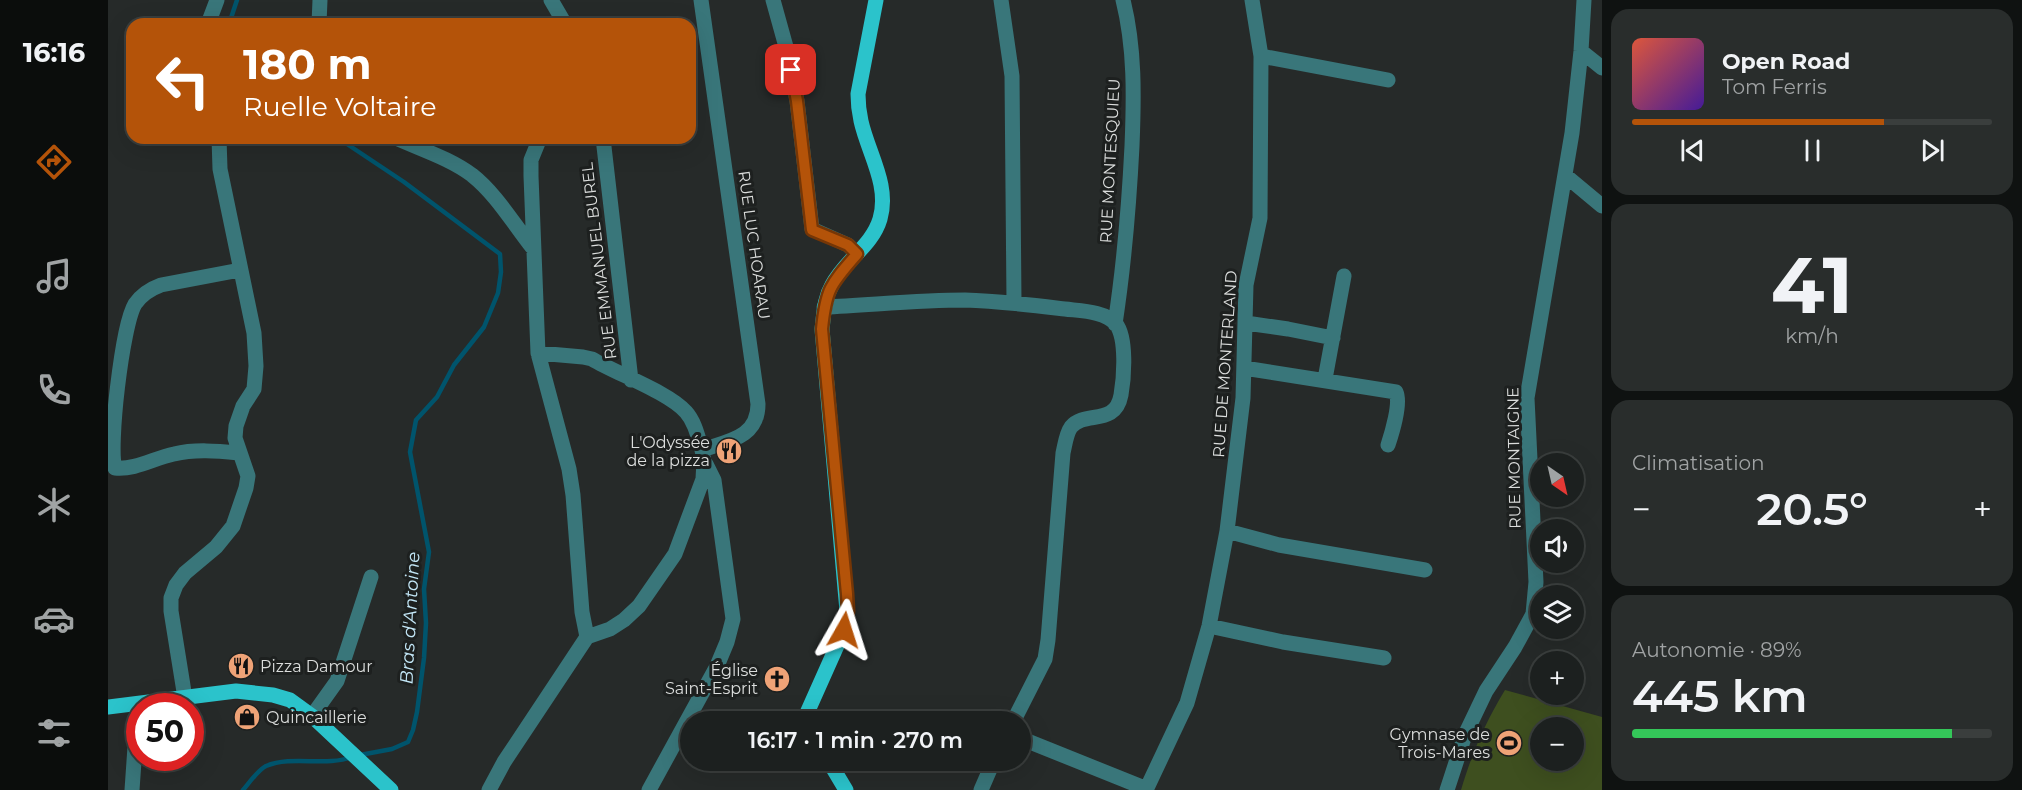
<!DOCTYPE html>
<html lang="fr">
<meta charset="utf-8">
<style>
body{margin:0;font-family:Montserrat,sans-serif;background:#292d2c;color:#f1f3f6;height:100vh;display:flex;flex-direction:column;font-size:22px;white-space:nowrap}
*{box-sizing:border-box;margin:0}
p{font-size:20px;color:#a0a3a4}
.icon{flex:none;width:33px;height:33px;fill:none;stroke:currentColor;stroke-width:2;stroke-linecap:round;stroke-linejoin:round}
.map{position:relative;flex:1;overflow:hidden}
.drawer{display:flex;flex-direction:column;gap:9px;padding:9px;background:#0f1211;width:420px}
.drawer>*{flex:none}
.banner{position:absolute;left:18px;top:18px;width:570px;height:126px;border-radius:18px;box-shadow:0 6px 24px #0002,0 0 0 2px #3a3e3d;background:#b45309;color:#fff;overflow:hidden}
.needle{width:39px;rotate:146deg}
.fabs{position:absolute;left:1422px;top:453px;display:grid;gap:12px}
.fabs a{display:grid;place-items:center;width:54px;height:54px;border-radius:50%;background:#1c201f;box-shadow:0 6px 24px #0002,0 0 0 2px #3a3e3d;font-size:30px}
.speed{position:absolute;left:18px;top:693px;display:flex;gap:12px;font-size:30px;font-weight:700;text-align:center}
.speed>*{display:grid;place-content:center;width:78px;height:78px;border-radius:50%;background:#1c201f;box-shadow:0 6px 24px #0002,0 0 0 2px #3a3e3d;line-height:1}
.speed .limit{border:9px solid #d22;background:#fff;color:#111}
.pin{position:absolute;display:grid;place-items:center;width:51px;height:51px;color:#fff;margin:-26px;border-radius:12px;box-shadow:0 3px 9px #0006}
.me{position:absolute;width:66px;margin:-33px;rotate:6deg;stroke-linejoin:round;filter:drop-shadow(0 0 4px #0008)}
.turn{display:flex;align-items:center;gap:21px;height:126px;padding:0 18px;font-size:27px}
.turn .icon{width:78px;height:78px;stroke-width:2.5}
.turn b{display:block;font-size:42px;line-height:51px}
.big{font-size:45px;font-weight:600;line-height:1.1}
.drawer .widget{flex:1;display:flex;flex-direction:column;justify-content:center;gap:9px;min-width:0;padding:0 21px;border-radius:18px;background:#292d2c}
.drawer .dial{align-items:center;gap:0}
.dial b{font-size:78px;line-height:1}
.song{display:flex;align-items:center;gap:18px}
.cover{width:72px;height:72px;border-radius:9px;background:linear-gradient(135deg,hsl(10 70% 55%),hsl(260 70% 35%))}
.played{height:6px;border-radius:3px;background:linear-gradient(90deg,#b45309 70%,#3a3e3d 70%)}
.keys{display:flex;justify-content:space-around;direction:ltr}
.heat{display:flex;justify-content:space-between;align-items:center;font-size:33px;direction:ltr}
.charge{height:9px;border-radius:4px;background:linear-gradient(90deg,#34c759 89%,#3a3e3d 0)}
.trip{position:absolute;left:572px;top:711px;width:351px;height:60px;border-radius:30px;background:#1c201f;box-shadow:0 6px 24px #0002,0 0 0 2px #3a3e3d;font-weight:600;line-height:60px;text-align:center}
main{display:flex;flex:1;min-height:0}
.menu{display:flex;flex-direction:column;width:108px;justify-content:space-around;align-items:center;background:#0b0d0c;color:#a0a3a4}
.menu .icon{width:42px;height:42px}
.menu .active{color:#b45309}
.menu b{font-size:27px;color:#f1f3f6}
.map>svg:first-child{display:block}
</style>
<main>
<nav class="menu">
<b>16:16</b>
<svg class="icon active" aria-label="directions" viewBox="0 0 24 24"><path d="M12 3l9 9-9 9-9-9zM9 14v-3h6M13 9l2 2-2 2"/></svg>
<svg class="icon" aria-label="music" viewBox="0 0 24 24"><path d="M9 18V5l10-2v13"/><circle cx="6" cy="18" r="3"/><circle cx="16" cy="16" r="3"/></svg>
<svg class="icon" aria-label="phone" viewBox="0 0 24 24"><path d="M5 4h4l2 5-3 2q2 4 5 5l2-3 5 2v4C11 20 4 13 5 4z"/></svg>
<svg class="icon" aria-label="climate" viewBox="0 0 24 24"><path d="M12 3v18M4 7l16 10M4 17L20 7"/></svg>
<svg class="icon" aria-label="car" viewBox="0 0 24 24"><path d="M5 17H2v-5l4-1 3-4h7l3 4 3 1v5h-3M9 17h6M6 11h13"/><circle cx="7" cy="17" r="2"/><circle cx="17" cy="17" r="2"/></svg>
<svg class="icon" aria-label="filters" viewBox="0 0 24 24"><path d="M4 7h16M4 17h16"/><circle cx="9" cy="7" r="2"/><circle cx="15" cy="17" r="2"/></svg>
</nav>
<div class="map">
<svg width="1494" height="790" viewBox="0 0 1494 790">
<rect width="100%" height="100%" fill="#262a29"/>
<path fill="#3e4f1f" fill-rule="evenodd" d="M 1397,690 L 1494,717 L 1494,790 L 1353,790 C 1364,753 1377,723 1397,690 ZM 1432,728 L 1466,728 L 1466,760 L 1432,760 Z"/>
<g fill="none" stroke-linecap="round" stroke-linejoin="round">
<path stroke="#00546c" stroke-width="4.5" d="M 121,24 L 129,0
M 230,138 L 296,182 L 392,254 L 393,272 L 390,293 L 376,327 L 346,365 L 329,397 L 308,420 L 302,452 L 321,552 L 316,589 L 318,623 L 316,658 L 309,712 L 305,730 L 300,742 L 284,749 L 252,755
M 135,790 C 141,783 150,770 158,766 C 185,755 217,767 244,757"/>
<path stroke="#39767a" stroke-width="15" d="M 443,0 L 457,24
M 665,0 L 680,54 L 689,101 L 704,229 L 740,245 L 749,254
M 893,0 L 904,76 L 906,302
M 100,24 L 109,0
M 211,24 L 212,0
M 1473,51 L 1494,68
M 1153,56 L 1280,80
M 288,138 C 314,150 341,158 364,175 C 388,194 405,223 424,247
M 495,138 L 523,380
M 1458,176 L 1494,206
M 716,307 C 763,305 810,300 857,300 C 891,301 923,305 957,309 C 973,311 997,311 1008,324 C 1019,338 1016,378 1013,395 C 1007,427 977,410 963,427 C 958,434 957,445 955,453 L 940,640 L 937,659 L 905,722
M 1138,323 L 1180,329 L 1225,338
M 1007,324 C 1016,265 1021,205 1024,146 C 1026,97 1027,48 1015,0
M 430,353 L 475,357 L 484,359 C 509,374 560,392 578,412 C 587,422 590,437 594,450
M 1136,368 L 1288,392 C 1293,403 1284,433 1280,445
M 1217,379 L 1236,276
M 131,453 C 109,451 87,449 66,454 C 46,458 28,470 7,468 C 0,449 14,326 27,304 C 34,294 42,289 53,285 L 132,270
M 1119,531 L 1171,545 L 1317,570
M 1101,626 L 1175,642 L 1276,658
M 479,637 L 502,629 L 516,620 L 531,606 L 567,554 L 595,479 L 596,461 L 594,450 C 620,441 650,438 650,404 L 593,0
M 77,698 L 63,611 L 63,598 L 68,585 L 77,573 L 108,547 L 125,526 L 138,488 L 140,476 L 127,438 L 128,426 L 135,406 L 146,389 L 148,366 L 146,333 L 112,169 L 111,138
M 204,716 L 229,681 L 263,577
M 912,738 L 1039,789
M 24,790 L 30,704
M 381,790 L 396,762 L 479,637 L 474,612 L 465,495 L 461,469 L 430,353 L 423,176 L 423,160 L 432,138
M 541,790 L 609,666 L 619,642 L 625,619 L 606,480 L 598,464
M 873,790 L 886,760
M 1038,790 L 1079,703 L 1101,626 L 1119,531 L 1135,398 L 1138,285 L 1152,218 L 1153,56 L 1144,0
M 1339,790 L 1357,735 L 1378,691 L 1407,647 L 1425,614 L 1428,582 L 1419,398 L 1464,133 L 1473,51 L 1476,0"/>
<path stroke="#2bc3cb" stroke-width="15" d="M 0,707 L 128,691 L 165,695 L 182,700 L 204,716 L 283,790
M 699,722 L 699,713 L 736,630 L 739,611 L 714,329 C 716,313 716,299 724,285 C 737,260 764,246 772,219 C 782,185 760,153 753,121 C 751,112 750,103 750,94 L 768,0
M 720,760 L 738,790"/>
</g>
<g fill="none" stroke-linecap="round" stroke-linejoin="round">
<defs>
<path id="route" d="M 683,70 L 689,101 L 704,230 L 740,245 L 749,254 C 723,284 718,288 714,329 L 739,594 L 740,611 L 736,630"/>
</defs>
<use href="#route" stroke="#753606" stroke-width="15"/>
<use href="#route" stroke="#b45309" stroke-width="10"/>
</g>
<defs>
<symbol id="restaurant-disc" viewBox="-11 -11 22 22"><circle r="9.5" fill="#efa377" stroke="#1d201f"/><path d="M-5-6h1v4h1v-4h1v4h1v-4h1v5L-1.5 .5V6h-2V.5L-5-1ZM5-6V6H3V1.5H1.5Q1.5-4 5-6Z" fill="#111"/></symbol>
<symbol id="church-disc" viewBox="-11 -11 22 22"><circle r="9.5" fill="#efa377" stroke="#1d201f"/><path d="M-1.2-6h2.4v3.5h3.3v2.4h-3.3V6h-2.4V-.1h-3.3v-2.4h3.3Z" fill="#111"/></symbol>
<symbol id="shop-disc" viewBox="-11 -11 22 22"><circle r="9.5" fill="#efa377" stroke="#1d201f"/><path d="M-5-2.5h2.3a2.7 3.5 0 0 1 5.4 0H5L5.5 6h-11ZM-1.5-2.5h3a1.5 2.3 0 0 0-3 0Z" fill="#111"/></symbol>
<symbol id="stadium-disc" viewBox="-11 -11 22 22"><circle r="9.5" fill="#efa377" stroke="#1d201f"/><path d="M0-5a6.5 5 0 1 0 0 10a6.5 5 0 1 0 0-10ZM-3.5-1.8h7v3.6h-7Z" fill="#111"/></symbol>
</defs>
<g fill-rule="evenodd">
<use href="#restaurant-disc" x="606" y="436" width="30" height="30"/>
<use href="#restaurant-disc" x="118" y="651" width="30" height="30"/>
<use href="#church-disc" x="654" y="664" width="30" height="30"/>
<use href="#shop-disc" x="124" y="702" width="30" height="30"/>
<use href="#stadium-disc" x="1386" y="728" width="30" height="30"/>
</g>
<g text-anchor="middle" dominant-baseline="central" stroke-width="6" stroke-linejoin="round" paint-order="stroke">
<g font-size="16" fill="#dbdddc" stroke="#1d201f">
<text transform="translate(1002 161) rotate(-87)">RUE MONTESQUIEU</text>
<text transform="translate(646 245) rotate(82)">RUE LUC HOARAU</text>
<text transform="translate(491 261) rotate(-97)">RUE EMMANUEL BUREL</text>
<text transform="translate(1117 364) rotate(-86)">RUE DE MONTERLAND</text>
<text transform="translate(1406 458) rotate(-91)">RUE MONTAIGNE</text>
</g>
<g font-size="16" fill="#dbdddc" stroke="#1d201f" text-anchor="end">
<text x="602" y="442">L'Odyssée<tspan x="602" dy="18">de la pizza</tspan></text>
<text x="152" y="666" text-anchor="start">Pizza Damour</text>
<text x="650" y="670">Église<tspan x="650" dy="18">Saint-Esprit</tspan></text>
<text x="158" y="717" text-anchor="start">Quincaillerie</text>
<text x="1382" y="734">Gymnase de<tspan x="1382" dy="18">Trois-Mares</tspan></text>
</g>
<g font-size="18" font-style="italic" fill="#c3e7f7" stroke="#1d201f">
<text transform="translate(302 618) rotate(-87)">Bras d'Antoine</text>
</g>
</g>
</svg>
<div class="fabs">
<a><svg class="needle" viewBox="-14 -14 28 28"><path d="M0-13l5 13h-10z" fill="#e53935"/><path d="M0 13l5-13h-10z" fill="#a0a3a4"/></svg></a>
<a><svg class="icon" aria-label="sound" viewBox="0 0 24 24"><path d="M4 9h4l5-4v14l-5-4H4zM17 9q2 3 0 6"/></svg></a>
<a><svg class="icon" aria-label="layers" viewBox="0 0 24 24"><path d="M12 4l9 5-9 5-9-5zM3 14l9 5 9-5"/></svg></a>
<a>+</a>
<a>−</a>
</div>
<div class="speed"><div class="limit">50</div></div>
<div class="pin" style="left:683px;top:70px;background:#d93025"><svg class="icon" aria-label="arrive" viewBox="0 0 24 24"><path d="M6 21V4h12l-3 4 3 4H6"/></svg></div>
<svg class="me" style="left:736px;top:630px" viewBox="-20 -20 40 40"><path d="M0-17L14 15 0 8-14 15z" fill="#b45309" stroke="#fff" stroke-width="4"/></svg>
<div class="trip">16:17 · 1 min · 270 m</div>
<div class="banner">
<div class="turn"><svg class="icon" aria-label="left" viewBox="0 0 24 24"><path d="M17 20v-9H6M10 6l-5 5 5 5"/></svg><div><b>180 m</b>Ruelle Voltaire</div></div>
</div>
</div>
<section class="drawer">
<div class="widget">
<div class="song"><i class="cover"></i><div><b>Open Road</b><p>Tom Ferris</p></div></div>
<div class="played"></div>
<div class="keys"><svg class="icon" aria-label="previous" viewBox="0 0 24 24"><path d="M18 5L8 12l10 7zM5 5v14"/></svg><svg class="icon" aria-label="pause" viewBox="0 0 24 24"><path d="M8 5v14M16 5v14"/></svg><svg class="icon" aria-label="next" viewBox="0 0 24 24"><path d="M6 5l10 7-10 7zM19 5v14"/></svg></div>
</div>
<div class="widget dial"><b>41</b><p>km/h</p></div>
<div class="widget"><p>Climatisation</p>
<div class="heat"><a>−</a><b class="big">20.5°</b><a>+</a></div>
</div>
<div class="widget"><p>Autonomie · 89%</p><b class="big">445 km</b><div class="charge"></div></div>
</section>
</main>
